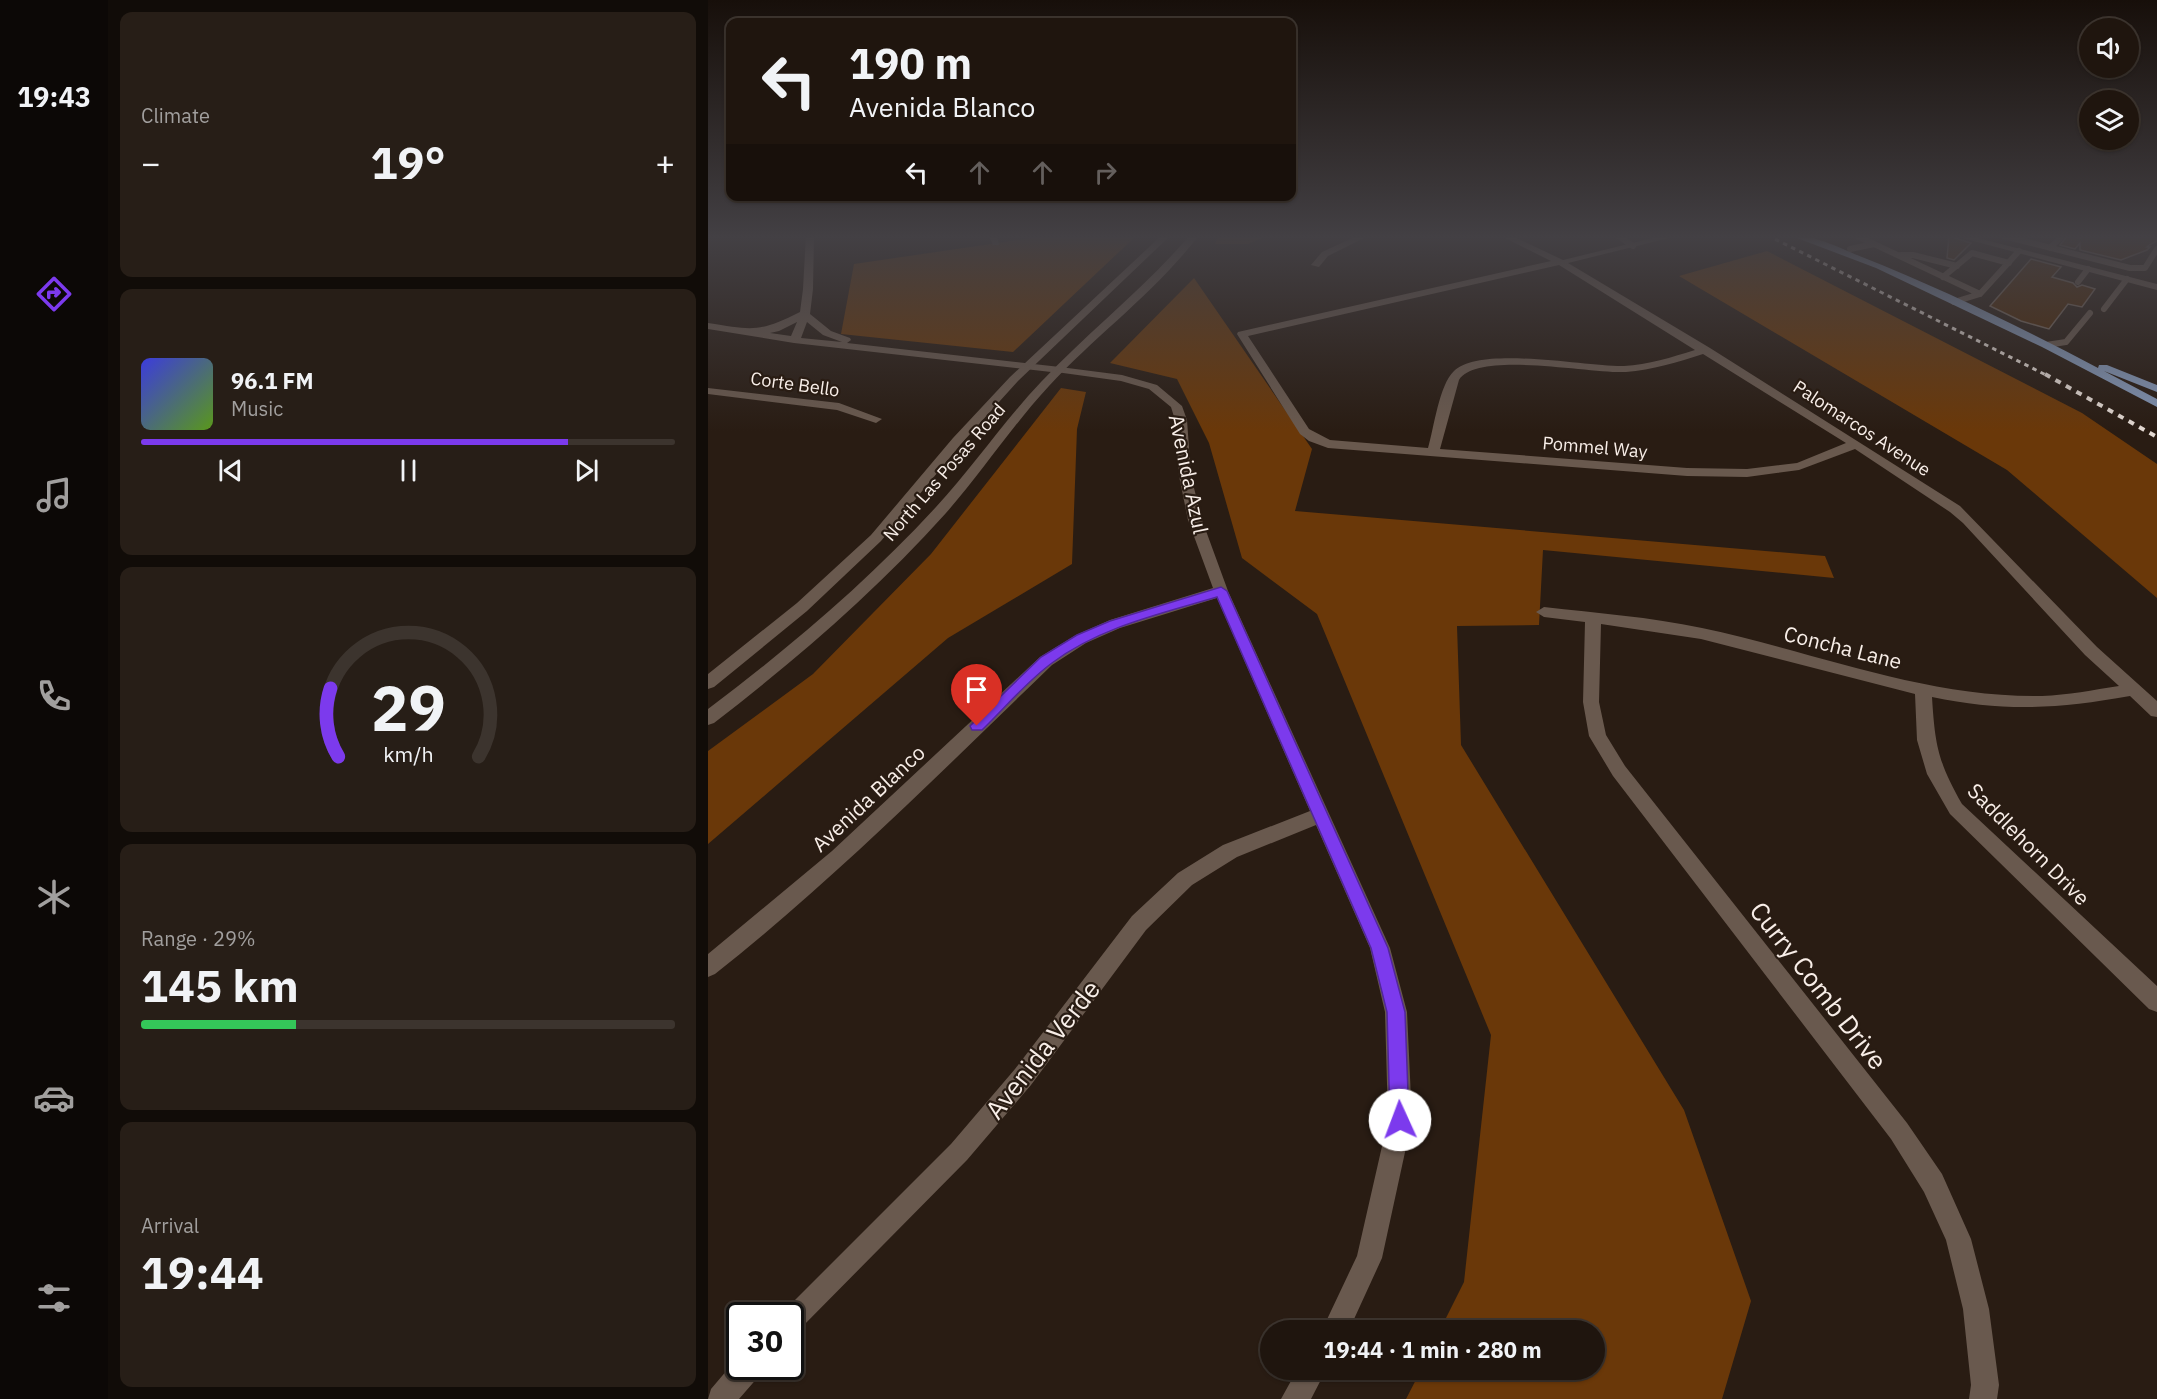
<!DOCTYPE html>
<meta charset="utf-8">
<style>
body{margin:0;font-family:"IBM Plex Sans",sans-serif;background:#271e17;color:#f1f3f6;height:100vh;display:flex;flex-direction:column;font-size:22px;white-space:nowrap}
*{box-sizing:border-box;margin:0}
p{font-size:20px;color:#a19f9e}
.icon{flex:none;width:33px;height:33px;fill:none;stroke:currentColor;stroke-width:2;stroke-linecap:round;stroke-linejoin:round}
.map{position:relative;flex:1;overflow:hidden}
.side{display:flex;flex-direction:column;gap:12px;padding:12px;background:#110c08;width:600px}
.side>*{flex:none}
.top-card{position:absolute;left:18px;top:18px;width:570px;height:183px;border-radius:12px;box-shadow:0 2px 4px #0004,0 0 0 2px #3c342e;background:#1f150e;color:#f1f3f6;overflow:hidden}
.controls{position:absolute;left:1371px;top:18px;display:grid;gap:12px}
.controls a{display:grid;place-items:center;width:60px;height:60px;border-radius:50%;background:#1f150e;box-shadow:0 2px 4px #0004,0 0 0 2px #3c342e;font-size:30px}
.speed{position:absolute;left:18px;top:1302px;display:flex;gap:12px;font-size:30px;font-weight:700;text-align:center}
.speed>*{display:grid;place-content:center;width:78px;height:78px;border-radius:50%;background:#1f150e;box-shadow:0 2px 4px #0004,0 0 0 2px #3c342e;line-height:1}
.speed .limit{border:3px solid #111;border-radius:9px;background:#fff;color:#111}
.pin{position:absolute;display:grid;place-items:center;width:51px;height:51px;color:#fff;margin:-62px -26px;border-radius:50% 50% 50% 0;rotate:-45deg;box-shadow:0 0 6px #0007}
.pin .icon{rotate:45deg}
.me{position:absolute;width:66px;margin:-33px;rotate:358deg;stroke-linejoin:round;filter:drop-shadow(0 0 4px #0008)}
.turn{display:flex;align-items:center;gap:21px;height:126px;padding:0 24px;font-size:27px}
.turn .icon{width:78px;height:78px;stroke-width:2.5}
.turn b{display:block;font-size:42px;line-height:51px}
.lanes{display:flex;align-items:center;height:57px;padding:0 24px;background:#0003;justify-content:center;gap:30px;direction:ltr}
.lanes .off{opacity:.35}
.big{font-size:45px;font-weight:700;line-height:1.1}
.side .card{flex:1;display:flex;flex-direction:column;justify-content:center;gap:9px;min-width:0;padding:0 21px;border-radius:12px;background:#271e17}
.side .dial{align-items:center;gap:0}
.dial svg{height:156px;overflow:visible;fill:none;stroke:#3c342e;stroke-width:7;stroke-linecap:round;text-anchor:middle}
.dial text{fill:#f1f3f6;stroke:none}
.song{display:flex;align-items:center;gap:18px}
.cover{width:72px;height:72px;border-radius:9px;background:linear-gradient(135deg,hsl(240 70% 55%),hsl(90 70% 35%))}
.played{height:6px;border-radius:3px;background:linear-gradient(90deg,#7c3aed 80%,#3c342e 80%)}
.keys{display:flex;justify-content:space-around;direction:ltr}
.heat{display:flex;justify-content:space-between;align-items:center;font-size:33px;direction:ltr}
.charge{height:9px;border-radius:4px;background:linear-gradient(90deg,#34c759 29%,#3c342e 0)}
.trip{position:absolute;left:552px;top:1320px;width:345px;height:60px;border-radius:30px;background:#1f150e;box-shadow:0 2px 4px #0004,0 0 0 2px #3c342e;font-weight:700;line-height:60px;text-align:center}
main{display:flex;flex:1;min-height:0}
.dock{display:flex;flex-direction:column;width:108px;justify-content:space-around;align-items:center;background:#0c0806;color:#a19f9e}
.dock .icon{width:42px;height:42px}
.dock .current{color:#7c3aed}
.dock b{font-size:27px;color:#f1f3f6}
.map>svg:first-child{display:block}
</style>
<main>
<nav class="dock">
<b>19:43</b>
<svg class="icon current" aria-label="directions" viewBox="0 0 24 24"><path d="M12 3l9 9-9 9-9-9zM9 14v-3h6M13 9l2 2-2 2"/></svg>
<svg class="icon" aria-label="music" viewBox="0 0 24 24"><path d="M9 18V5l10-2v13"/><circle cx="6" cy="18" r="3"/><circle cx="16" cy="16" r="3"/></svg>
<svg class="icon" aria-label="phone" viewBox="0 0 24 24"><path d="M5 4h4l2 5-3 2q2 4 5 5l2-3 5 2v4C11 20 4 13 5 4z"/></svg>
<svg class="icon" aria-label="climate" viewBox="0 0 24 24"><path d="M12 3v18M4 7l16 10M4 17L20 7"/></svg>
<svg class="icon" aria-label="car" viewBox="0 0 24 24"><path d="M5 17H2v-5l4-1 3-4h7l3 4 3 1v5h-3M9 17h6M6 11h13"/><circle cx="7" cy="17" r="2"/><circle cx="17" cy="17" r="2"/></svg>
<svg class="icon" aria-label="filters" viewBox="0 0 24 24"><path d="M4 7h16M4 17h16"/><circle cx="9" cy="7" r="2"/><circle cx="15" cy="17" r="2"/></svg>
</nav>
<section class="side">
<div class="card"><p>Climate</p>
<div class="heat"><a>−</a><b class="big">19°</b><a>+</a></div>
</div>
<div class="card">
<div class="song"><i class="cover"></i><div><b>96.1 FM</b><p>Music</p></div></div>
<div class="played"></div>
<div class="keys"><svg class="icon" aria-label="previous" viewBox="0 0 24 24"><path d="M18 5L8 12l10 7zM5 5v14"/></svg><svg class="icon" aria-label="pause" viewBox="0 0 24 24"><path d="M8 5v14M16 5v14"/></svg><svg class="icon" aria-label="next" viewBox="0 0 24 24"><path d="M6 5l10 7-10 7zM19 5v14"/></svg></div>
</div>
<div class="card dial"><svg viewBox="0 0 100 80">
<path d="M14 69A42 42 0 1 1 86 69"/>
<path d="M14 69A42 42 0 0 1 10 34" stroke="#7c3aed"/>
<text x="50" y="56" font-size="32" font-weight="700">29</text>
<text x="50" y="72" font-size="11">km/h</text>
</svg></div>
<div class="card"><p>Range · 29%</p><b class="big">145 km</b><div class="charge"></div></div>
<div class="card"><p>Arrival</p><b class="big">19:44</b></div>
</section>
<div class="map">
<svg width="1449" height="1399" viewBox="0 0 1449 1399">
<rect width="100%" height="100%" fill="#291c13"/>
<path fill="#6a3809" d="M 344,235 L 429,235 L 305,352 L 133,334 L 146,264 Z
M 511,235 L 561,235 L 540,244 L 507,244 Z
M 1059,251 L 1374,413 L 1449,464 L 1449,598 L 1299,470 L 971,276 Z
M 486,278 L 604,449 L 587,511 L 1117,556 L 1126,578 L 835,550 L 831,625 L 749,626 L 753,745 L 976,1110 L 1043,1301 L 1014,1399 L 698,1399 L 713,1370 L 886,1370 L 886,1330 L 732,1330 L 756,1282 L 783,1035 L 609,614 L 534,558 L 501,443 L 469,379 L 402,363 Z
M 353,388 L 378,392 L 369,429 L 364,564 L 240,638 L 0,844 L 0,751 L 105,674 L 223,554 Z"/>
<path fill="#4c2603" stroke="#77675c" stroke-width="1.5" d="M 1360,235 L 1372,238 L 1372,235 L 1449,235 L 1449,241 L 1441,245 L 1439,247 L 1442,247 L 1439,250 L 1413,260 L 1372,250 L 1372,243 L 1367,249 L 1352,245 Z
M 1241,236 L 1263,243 L 1246,260 L 1239,258 Z
M 1323,259 L 1353,267 L 1344,277 L 1365,283 L 1369,287 L 1374,285 L 1387,289 L 1374,307 L 1360,304 L 1341,329 L 1313,321 L 1282,306 Z"/>
<g fill="none" stroke-linecap="round" stroke-linejoin="round">
<path stroke="#69594e" stroke-width="6" d="M 909,235 L 925,246
M 1147,235 L 1272,294
M 1292,235 L 1422,268 L 1437,268 L 1449,249
M 1342,248 L 1355,235
M 1142,249 L 1166,244
M 1193,255 L 1205,255 L 1249,266
M 1235,277 L 1264,253 L 1301,263
M 1370,282 L 1380,269
M 1246,302 L 1272,294 L 1311,251
M 1396,309 L 1419,279
M 1338,345 L 1358,342 L 1382,313"/>
<path fill="#69594e" fill-rule="evenodd" d="M 281,235 L 289,235 L 291,245 L 285,245 Z
M 651,235 L 662,235 L 620,256 L 611,267 L 603,265 L 614,252 Z
M 791,235 L 802,235 L 855,260 L 1002,348 L 1252,506 L 1389,647 L 1449,701 L 1449,717 L 1443,716 L 1422,696 C 1349,709 1297,712 1224,697 C 1227,745 1230,762 1254,804 L 1449,986 L 1449,1012 L 1441,1009 L 1242,814 L 1219,774 L 1209,740 L 1207,694 L 993,639 L 893,624 L 891,702 L 898,735 L 917,766 L 1199,1123 L 1234,1174 L 1263,1239 L 1281,1309 L 1291,1385 L 1289,1399 L 1261,1399 L 1263,1385 L 1255,1309 L 1238,1240 L 1216,1192 L 1183,1139 L 905,776 L 881,736 L 875,702 L 877,622 L 836,617 L 828,612 L 836,607 C 889,613 942,617 994,628 C 1107,652 1217,698 1334,696 C 1360,695 1385,690 1411,686 L 1377,655 L 1255,523 L 1242,512 L 1147,449 L 1091,470 L 1039,477 L 979,476 L 620,448 L 601,441 L 592,434 L 529,334 L 530,332 L 843,261 ZM 851,265 L 987,350 C 964,357 940,365 916,366 C 879,367 772,345 746,371 C 731,385 726,428 720,448 L 622,440 L 601,429 L 540,336 ZM 995,354 L 1138,443 L 1089,463 L 1039,469 L 979,468 L 732,449 L 751,380 C 769,350 884,374 918,372 C 944,370 970,362 995,354 Z
M 352,367 L 414,375 L 449,385 L 474,406 L 479,420 L 483,476 L 494,520 L 520,591 L 682,948 L 699,1012 L 704,1120 L 674,1258 L 641,1330 L 614,1330 L 649,1256 L 680,1120 L 677,1012 L 662,948 L 608,825 L 529,857 L 484,885 L 438,930 L 323,1085 L 259,1160 L 91,1330 L 82,1334 L 82,1316 L 71,1316 L 243,1144 L 307,1069 L 424,916 L 470,873 L 515,845 L 602,811 L 509,598 L 412,628 L 378,643 L 344,665 C 234,771 127,879 7,974 L 0,977 L 0,954 L 124,851 L 332,657 L 368,635 L 402,620 L 505,588 L 480,520 L 471,476 L 467,420 L 463,407 L 441,389 L 413,381 L 348,372 L 346,370 Z
M 0,388 L 131,403 L 174,419 L 168,423 L 129,410 L 0,394 Z
M 31,1356 L 32,1366 L 54,1366 L 51,1376 L 31,1399 L 0,1399 L 3,1389 Z
M 589,1370 L 618,1370 L 603,1399 L 573,1399 Z"/>
<path fill="#69594e" fill-rule="evenodd" d="M 98,235 L 106,235 L 105,289 L 102,314 L 123,331 L 142,338 L 143,340 L 139,343 L 352,367 L 358,370 L 352,373 L 86,343 L 0,329 L 0,323 C 45,330 50,333 92,312 L 95,289 ZM 89,322 L 83,336 L 62,333 L 71,331 ZM 99,322 L 115,335 L 134,342 L 93,338 Z
M 957,235 L 973,235 L 852,265 L 847,262 Z
M 1243,235 L 1258,235 L 1449,284 L 1449,290 Z"/>
<path fill="#69594e" fill-rule="evenodd" d="M 454,235 L 463,235 L 310,381 L 253,444 L 173,541 L 99,611 L 6,687 L 0,689 L 0,674 L 89,603 L 163,535 L 245,438 L 302,377 Z
M 482,235 L 491,235 C 448,292 389,334 341,386 C 304,426 274,472 238,513 C 168,591 89,659 6,723 L 0,725 L 0,709 C 81,648 159,582 228,507 C 265,467 296,421 333,382 C 381,331 437,288 482,235 Z"/>
<path fill="#8294b2" fill-rule="evenodd" d="M 1081,235 C 1108,235 1129,247 1154,257 C 1235,289 1314,328 1390,368 L 1391,365 L 1399,365 L 1449,385 L 1449,392 L 1396,371 L 1449,399 L 1449,407 L 1334,347 L 1168,268 Z"/>
<path stroke="#e2d8d1" stroke-width="3" stroke-dasharray="4.5 4.5" stroke-linecap="butt" d="M 1059,235 L 1340,376"/>
<path stroke="#e2d8d1" stroke-width="4" stroke-dasharray="6 6" stroke-linecap="butt" d="M 1337,374 L 1449,437"/>
</g>
<linearGradient id="sky" x2="0" y2="1"><stop stop-color="#170f0a"/><stop offset="0.55" stop-color="#434044"/><stop offset="1" stop-color="#434044" stop-opacity="0"/></linearGradient>
<rect width="1449" height="431" fill="url(#sky)"/>
<path fill="#7c3aed" stroke="#51269a" stroke-width="1.5" d="M 513,587 L 519,591 L 680,948 L 697,1012 L 701,1120 L 698,1127 L 692,1130 L 685,1127 L 682,1120 L 679,1012 L 663,948 L 509,597 C 452,614 392,627 344,663 C 318,682 296,709 274,730 L 264,730 L 262,726 L 333,657 L 369,635 L 402,621 Z"/>
<g text-anchor="middle" dominant-baseline="central" stroke-width="4.5" stroke-linejoin="round" paint-order="stroke">
<g font-size="18" fill="#f8eee8" stroke="#291c13">
<text transform="translate(87 384) rotate(8)">Corte Bello</text>
<text transform="translate(1154 428) rotate(33)">Palomarcos Avenue</text>
<text transform="translate(887 447) rotate(5)">Pommel Way</text>
<text transform="translate(236 472) rotate(-49)">North Las Posas Road</text>
</g>
<g font-size="21" fill="#f8eee8" stroke="#291c13">
<text transform="translate(481 474) rotate(78)">Avenida Azul</text>
<text transform="translate(1135 647) rotate(14)">Concha Lane</text>
<text transform="translate(160 798) rotate(-43)">Avenida Blanco</text>
<text transform="translate(1321 844) rotate(45)">Saddlehorn Drive</text>
</g>
<g font-size="26" fill="#f8eee8" stroke="#291c13">
<text transform="translate(1111 985) rotate(52)">Curry Comb Drive</text>
<text transform="translate(334 1049) rotate(-52)">Avenida Verde</text>
</g>
</g>
</svg>
<div class="controls">
<a><svg class="icon" aria-label="sound" viewBox="0 0 24 24"><path d="M4 9h4l5-4v14l-5-4H4zM17 9q2 3 0 6"/></svg></a>
<a><svg class="icon" aria-label="layers" viewBox="0 0 24 24"><path d="M12 4l9 5-9 5-9-5zM3 14l9 5 9-5"/></svg></a>
</div>
<div class="speed"><div class="limit">30</div></div>
<div class="pin" style="left:269px;top:726px;background:#d93025"><svg class="icon" aria-label="arrive" viewBox="0 0 24 24"><path d="M6 21V4h12l-3 4 3 4H6"/></svg></div>
<svg class="me" style="left:692px;top:1120px" viewBox="-20 -20 40 40"><circle r="19" fill="#fff"/><path d="M0-13L10 11 0 6-10 11z" fill="#7c3aed"/></svg>
<div class="trip">19:44 · 1 min · 280 m</div>
<div class="top-card">
<div class="turn"><svg class="icon" aria-label="left" viewBox="0 0 24 24"><path d="M17 20v-9H6M10 6l-5 5 5 5"/></svg><div><b>190 m</b>Avenida Blanco</div></div>
<div class="lanes"><svg class="icon" aria-label="left" viewBox="0 0 24 24"><path d="M17 20v-9H6M10 6l-5 5 5 5"/></svg><svg class="icon off" aria-label="ahead" viewBox="0 0 24 24"><path d="M12 20V5M6 11l6-6 6 6"/></svg><svg class="icon off" aria-label="ahead" viewBox="0 0 24 24"><path d="M12 20V5M6 11l6-6 6 6"/></svg><svg class="icon off" aria-label="right" viewBox="0 0 24 24"><path d="M7 20v-9h11M14 6l5 5-5 5"/></svg></div>
</div>
</div>
</main>
